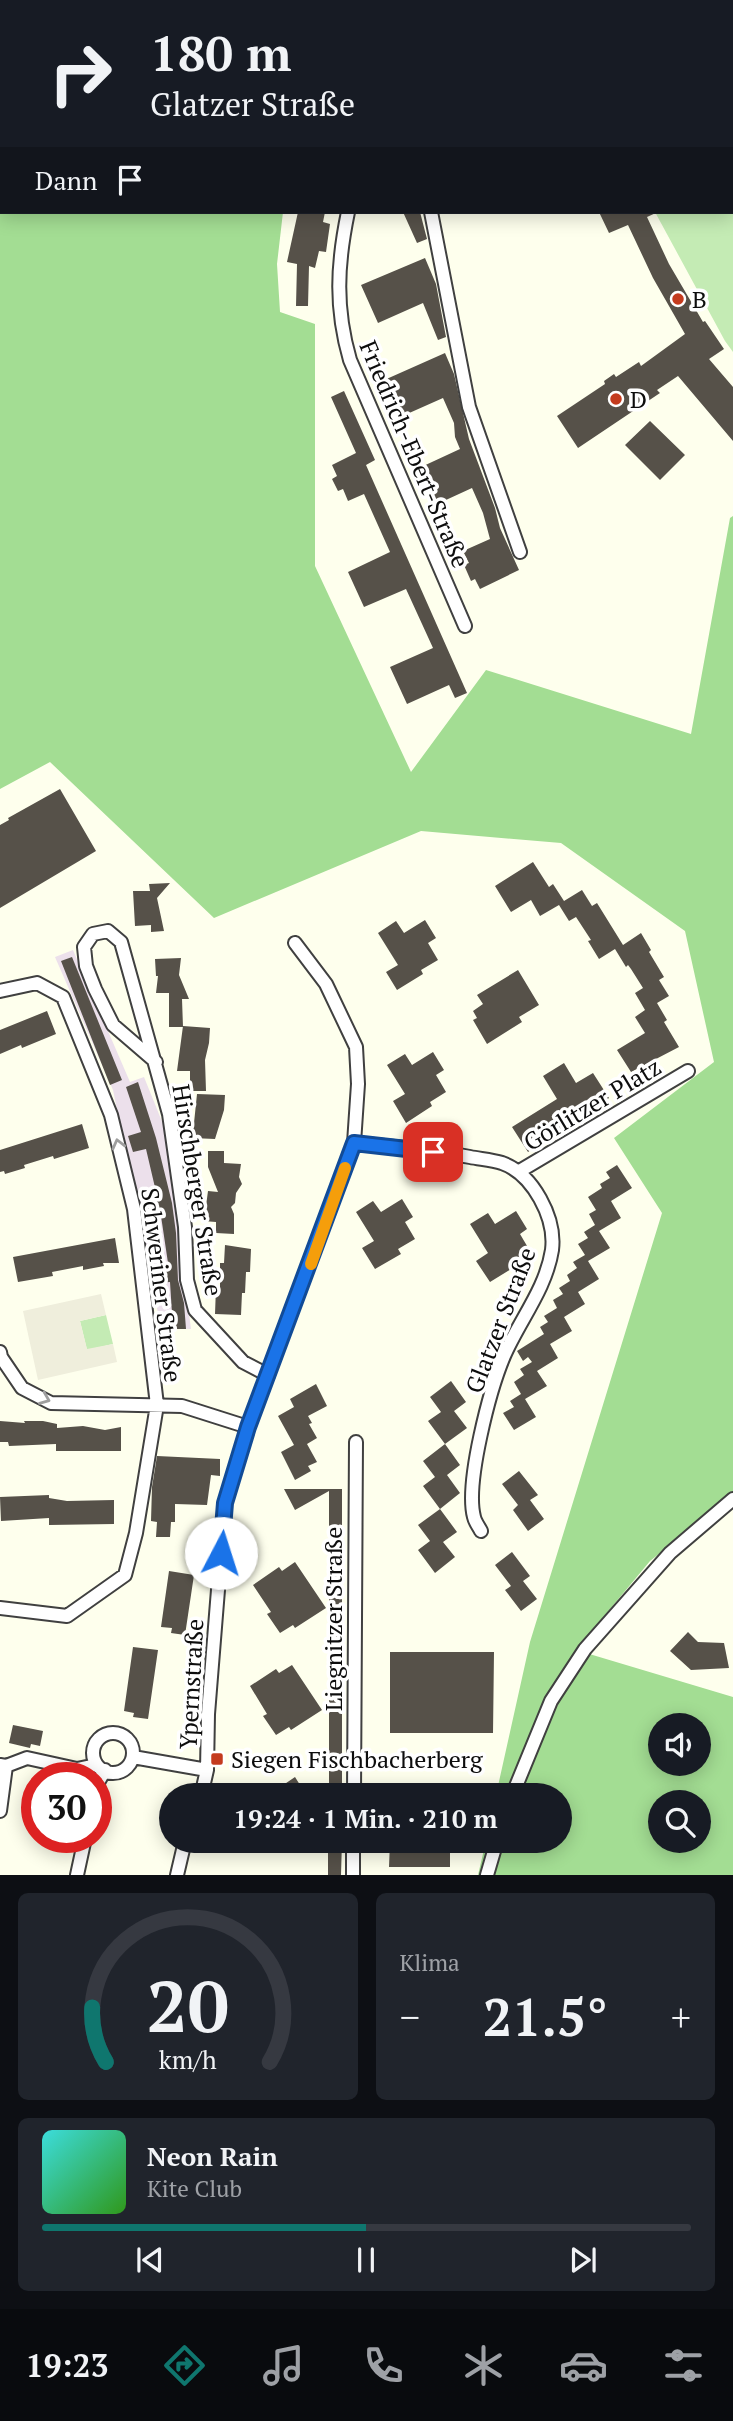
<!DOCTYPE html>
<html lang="de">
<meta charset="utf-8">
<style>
body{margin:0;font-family:"PT Serif",serif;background:#20242c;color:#f1f3f6;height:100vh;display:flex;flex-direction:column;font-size:26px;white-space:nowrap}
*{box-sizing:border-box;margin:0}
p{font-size:23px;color:#9ea1a6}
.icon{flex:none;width:38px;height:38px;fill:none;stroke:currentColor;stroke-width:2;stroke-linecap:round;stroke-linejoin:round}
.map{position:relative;height:1875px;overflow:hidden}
.side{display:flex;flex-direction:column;gap:18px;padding:18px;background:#0d0f14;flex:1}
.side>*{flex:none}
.hud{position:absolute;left:0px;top:0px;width:733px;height:214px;box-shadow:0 4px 18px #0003;background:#171b24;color:#f1f3f6;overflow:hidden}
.tools{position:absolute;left:648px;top:1713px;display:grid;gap:14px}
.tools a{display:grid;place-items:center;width:63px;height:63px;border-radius:50%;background:#171b24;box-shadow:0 4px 18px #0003;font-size:35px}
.speed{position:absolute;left:21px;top:1762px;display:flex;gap:14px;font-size:35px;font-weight:700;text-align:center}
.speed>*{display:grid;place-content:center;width:91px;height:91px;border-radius:50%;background:#171b24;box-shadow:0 4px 18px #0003;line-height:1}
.speed .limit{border:10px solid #d22;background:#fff;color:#111}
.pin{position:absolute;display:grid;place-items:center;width:60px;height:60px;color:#fff;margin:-30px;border-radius:14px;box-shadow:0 4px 10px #0006}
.me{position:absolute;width:77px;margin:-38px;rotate:5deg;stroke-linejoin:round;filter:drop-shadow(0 0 5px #0008)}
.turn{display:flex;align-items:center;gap:24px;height:147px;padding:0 35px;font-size:32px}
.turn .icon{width:91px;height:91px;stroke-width:2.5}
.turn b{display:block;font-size:49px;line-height:60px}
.then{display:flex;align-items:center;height:66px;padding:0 35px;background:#0003;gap:14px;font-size:26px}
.big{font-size:52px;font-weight:700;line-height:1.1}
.side .card{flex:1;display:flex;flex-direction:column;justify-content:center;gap:10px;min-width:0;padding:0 24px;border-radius:10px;background:#20242c}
.side .dial{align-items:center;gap:0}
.dial svg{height:182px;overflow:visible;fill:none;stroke:#363941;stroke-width:7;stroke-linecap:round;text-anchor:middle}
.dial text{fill:#f1f3f6;stroke:none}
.song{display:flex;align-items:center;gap:21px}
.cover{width:84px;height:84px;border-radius:10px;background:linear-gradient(135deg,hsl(180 70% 55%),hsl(110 70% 35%))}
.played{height:7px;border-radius:4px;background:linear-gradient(90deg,#0f766e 50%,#363941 50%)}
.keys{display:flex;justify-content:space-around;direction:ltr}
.heat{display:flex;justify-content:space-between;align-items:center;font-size:38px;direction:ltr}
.side .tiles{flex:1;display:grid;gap:18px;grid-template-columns:1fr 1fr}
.card:last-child{grid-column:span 2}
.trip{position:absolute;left:159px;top:1783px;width:413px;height:70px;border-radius:35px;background:#171b24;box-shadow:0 4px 18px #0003;font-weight:700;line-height:70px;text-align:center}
.tab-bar{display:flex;height:112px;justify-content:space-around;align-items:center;background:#090b0e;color:#9ea1a6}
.tab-bar .icon{width:49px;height:49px}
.tab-bar .active{color:#0f766e}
.tab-bar b{font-size:32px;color:#f1f3f6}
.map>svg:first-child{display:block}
</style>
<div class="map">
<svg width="733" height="1875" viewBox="0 0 733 1875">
<rect width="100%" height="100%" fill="#feffed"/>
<path fill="#ece0eb" d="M 73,950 L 130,1082 L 144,1077 L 165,1129 L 191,1329 L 161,1328 L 113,1090 L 55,957 Z"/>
<path fill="#c4ebb4" d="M 732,172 L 733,175 L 733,352 L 725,341 L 655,212 L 732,212 Z
M 106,1315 L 113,1344 L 87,1350 L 80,1321 Z"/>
<path fill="#a3dd93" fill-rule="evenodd" d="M 0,0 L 306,0 L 2,2 L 2,212 L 283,212 L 277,264 L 280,312 L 315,324 L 315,566 L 411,772 L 486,670 L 691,734 L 730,518 L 733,516 L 733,1495 L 650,1561 L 576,1650 L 733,1697 L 733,1875 L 478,1875 L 486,1841 L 560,1841 L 560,1796 L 496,1795 L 530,1642 L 662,1213 L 614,1138 L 714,1062 L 685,931 L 561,843 L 421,831 L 214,918 L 50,762 L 0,789 ZM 660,1726 L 698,1726 L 698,1764 L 660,1764 ZM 660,1802 L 698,1802 L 698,1841 L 660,1841 Z"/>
<path fill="#efeedc" d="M 101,1294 L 106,1315 L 80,1321 L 87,1349 L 113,1344 L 117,1362 L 38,1380 L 23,1311 Z"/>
<path fill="#565149" d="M 298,212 L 325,212 L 323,222 L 330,224 L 326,252 L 319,251 L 315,268 L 309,266 L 308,306 L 296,306 L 297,264 L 287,262 Z
M 403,212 L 420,212 L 427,239 L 417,243 Z
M 599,212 L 658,212 L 647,217 L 669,264 L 703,322 L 705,321 L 724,349 L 709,359 L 733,387 L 733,441 L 678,376 L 657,390 L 660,393 L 578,448 L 557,416 L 605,384 L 604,381 L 614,374 L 616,377 L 639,362 L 641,366 L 685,334 L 653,278 L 628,225 L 609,233 Z
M 425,258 L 436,284 L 446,337 L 438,340 L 423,303 L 378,323 L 361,285 Z
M 445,353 L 454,374 L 469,439 L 495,508 L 500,528 L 519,570 L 480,589 L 475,579 L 471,581 L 464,565 L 469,563 L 463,551 L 490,539 L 483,513 L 472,488 L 435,505 L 419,468 L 460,449 L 455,437 L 454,423 L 443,398 L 398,418 L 382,381 Z
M 344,391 L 375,460 L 366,465 L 467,693 L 455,698 L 449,685 L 407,704 L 390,667 L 433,648 L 406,589 L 364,607 L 348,572 L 390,552 L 364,494 L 348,501 L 343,489 L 338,491 L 332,479 L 337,476 L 332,465 L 356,453 L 331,397 Z
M 650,421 L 685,455 L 660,480 L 625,445 Z
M 60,789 L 96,851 L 0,908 L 0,825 L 9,820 L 8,818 Z
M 533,862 L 549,887 L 553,884 L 564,901 L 582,890 L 592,906 L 597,903 L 623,945 L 641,933 L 651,950 L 649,952 L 664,977 L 659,980 L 669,996 L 657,1003 L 667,1020 L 664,1022 L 679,1047 L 631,1072 L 617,1050 L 645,1033 L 635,1017 L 645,1010 L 635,993 L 643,988 L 631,969 L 628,965 L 626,967 L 615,949 L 599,959 L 588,941 L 591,940 L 576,917 L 569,921 L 559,905 L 540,916 L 531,900 L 511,912 L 495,886 Z
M 170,883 L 157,898 L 164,931 L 151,932 L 151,925 L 135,926 L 133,891 L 150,891 L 149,884 Z
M 425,920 L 436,938 L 428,943 L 438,960 L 421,970 L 423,974 L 397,990 L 386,972 L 398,965 L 378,933 L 396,921 L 404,933 Z
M 72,957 L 122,1080 L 110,1085 L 61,961 Z
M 181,958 L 179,975 L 189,999 L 182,999 L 183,1027 L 169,1027 L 169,993 L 156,993 L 158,976 L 156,976 L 155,959 Z
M 518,970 L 539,1005 L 519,1017 L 522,1022 L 487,1044 L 473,1020 L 477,1018 L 473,1011 L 483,1004 L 477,995 Z
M 47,1011 L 56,1034 L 22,1048 L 21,1045 L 0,1054 L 0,1030 Z
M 183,1026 L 210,1028 L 209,1043 L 205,1060 L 206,1091 L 190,1091 L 190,1071 L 177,1071 Z
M 433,1052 L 444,1070 L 436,1075 L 446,1092 L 430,1102 L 432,1106 L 406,1123 L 393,1101 L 405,1094 L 387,1065 L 405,1054 L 412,1065 Z
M 564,1063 L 576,1083 L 593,1073 L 609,1098 L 596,1107 L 561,1120 L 565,1125 L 528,1152 L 512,1127 L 557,1099 L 543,1076 Z
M 138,1082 L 156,1138 L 172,1203 L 176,1233 L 178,1280 L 184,1303 L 186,1329 L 173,1329 L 170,1282 L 157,1283 L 155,1265 L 168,1263 L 161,1216 L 148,1218 L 144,1199 L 157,1196 L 146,1149 L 133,1152 L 128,1136 L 141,1132 L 126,1087 Z
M 197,1094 L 225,1095 L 224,1110 L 215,1139 L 192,1138 L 192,1122 L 194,1123 Z
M 82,1124 L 89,1148 L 54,1159 L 53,1156 L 24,1165 L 25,1168 L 5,1174 L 4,1171 L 0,1172 L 0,1150 Z
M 208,1151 L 224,1151 L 224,1163 L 241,1164 L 239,1177 L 242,1184 L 236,1193 L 235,1203 L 231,1207 L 234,1214 L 234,1234 L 216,1233 L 216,1222 L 203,1221 L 204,1206 L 206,1206 L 208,1191 L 218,1192 L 208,1167 Z
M 617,1165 L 632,1188 L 611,1201 L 621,1218 L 599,1231 L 610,1248 L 588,1261 L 599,1279 L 578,1292 L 585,1304 L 564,1317 L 572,1331 L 550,1344 L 558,1358 L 537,1371 L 547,1386 L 525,1399 L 536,1417 L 514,1430 L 503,1413 L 514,1407 L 510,1401 L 521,1394 L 514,1382 L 524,1375 L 520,1369 L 532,1362 L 528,1357 L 523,1361 L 517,1351 L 544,1334 L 540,1327 L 548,1322 L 544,1316 L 557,1308 L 553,1300 L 563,1294 L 559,1288 L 570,1281 L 567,1275 L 577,1268 L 573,1262 L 585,1255 L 578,1244 L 588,1238 L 584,1232 L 595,1225 L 589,1214 L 596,1210 L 588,1197 L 602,1188 L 600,1184 L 610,1178 L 606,1172 Z
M 402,1199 L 413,1217 L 405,1222 L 415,1239 L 398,1249 L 401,1254 L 375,1269 L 362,1248 L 374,1241 L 356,1212 L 373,1201 L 381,1212 Z
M 516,1211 L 527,1229 L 520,1234 L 530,1251 L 513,1262 L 516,1266 L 490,1282 L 476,1261 L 488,1253 L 470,1224 L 488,1213 L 495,1224 Z
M 115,1238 L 119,1263 L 103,1263 L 104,1266 L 83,1270 L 83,1266 L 52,1272 L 53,1276 L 18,1282 L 13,1257 Z
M 225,1245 L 251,1249 L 250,1272 L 246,1272 L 245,1293 L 242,1293 L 241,1315 L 215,1314 L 216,1287 L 220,1287 L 220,1263 L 224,1263 Z
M 451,1381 L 466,1402 L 454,1411 L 467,1428 L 445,1444 L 428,1421 L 441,1412 L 430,1397 Z
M 316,1384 L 327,1406 L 308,1416 L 312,1423 L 309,1424 L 317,1438 L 307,1444 L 317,1462 L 308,1466 L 311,1471 L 295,1480 L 281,1452 L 294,1445 L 278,1416 L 294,1407 L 290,1399 Z
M 0,1421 L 25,1423 L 24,1421 L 43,1421 L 57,1424 L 57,1428 L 83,1426 L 105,1430 L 121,1427 L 121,1451 L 56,1451 L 56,1444 L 9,1446 L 8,1442 L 0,1442 Z
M 445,1444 L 460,1465 L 447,1475 L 460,1493 L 440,1509 L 423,1486 L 435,1477 L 423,1461 Z
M 157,1456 L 220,1459 L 220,1476 L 211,1475 L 207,1505 L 175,1504 L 175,1522 L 171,1522 L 170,1537 L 156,1537 L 157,1522 L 151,1521 L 152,1487 Z
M 519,1471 L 538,1495 L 530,1500 L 544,1519 L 528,1531 L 513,1510 L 518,1505 L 502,1484 Z
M 284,1489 L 342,1489 L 342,1796 L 329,1796 L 329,1491 L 295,1510 Z
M 49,1495 L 49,1498 L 67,1501 L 114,1500 L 114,1524 L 49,1525 L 49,1518 L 1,1521 L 0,1497 Z
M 440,1509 L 457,1532 L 443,1542 L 455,1557 L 435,1573 L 418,1550 L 430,1541 L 418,1525 Z
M 512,1552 L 530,1576 L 523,1581 L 537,1599 L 521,1611 L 505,1590 L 511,1586 L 495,1565 Z
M 295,1562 L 326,1608 L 295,1628 L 293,1625 L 280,1633 L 267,1614 L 271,1612 L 253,1585 L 279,1567 L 282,1571 Z
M 169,1571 L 194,1575 L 185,1635 L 171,1633 L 172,1628 L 161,1627 Z
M 688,1632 L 698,1642 L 724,1643 L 729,1668 L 691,1670 L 670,1651 Z
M 133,1647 L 158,1650 L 148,1719 L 133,1717 L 134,1713 L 124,1711 Z
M 390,1652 L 494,1652 L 493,1733 L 390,1733 Z
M 292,1665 L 322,1710 L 291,1730 L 289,1727 L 276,1735 L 263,1716 L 267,1714 L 250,1686 L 276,1669 L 279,1673 Z
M 13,1725 L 43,1731 L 40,1746 L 31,1744 L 30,1748 L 9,1743 Z
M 295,1777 L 307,1796 L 267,1796 Z
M 328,1841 L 342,1841 L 341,1875 L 328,1875 Z
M 390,1841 L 450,1841 L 450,1867 L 389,1867 Z"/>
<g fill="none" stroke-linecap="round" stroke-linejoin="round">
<defs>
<path id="street" d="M 391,2 L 391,0
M 407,2 L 407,0
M 348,212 C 337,265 335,308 350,360 L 465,626
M 431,212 L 469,407 L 520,552
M 0,991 L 37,983 L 63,997 L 111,1115 L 134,1209 L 157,1405 L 136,1533 L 125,1575 L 67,1616 L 0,1608
M 156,1062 L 113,1025 L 95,989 L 86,966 L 84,947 L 93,934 L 108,931 L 121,942 L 169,1114 L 185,1227 L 187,1280 L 195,1310 L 243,1362 L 268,1375
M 354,1143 C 393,1147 432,1150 470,1157 C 480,1159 492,1160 502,1163 C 533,1174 556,1218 552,1250 C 546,1289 519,1321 504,1356 C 490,1389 465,1483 474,1517 C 475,1522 479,1527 481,1531
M 518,1172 L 688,1071
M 0,1352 L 1,1357 L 22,1388 L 51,1403 L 182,1406 L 248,1427
M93 1753a20 20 0 1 1 40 0a20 20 0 1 1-40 0Z
M 133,1757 L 207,1770
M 0,1765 L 6,1766 L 27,1758 L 77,1769 L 96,1765
M 96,1786 L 105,1770
M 201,1796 L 207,1770 L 208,1714 L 225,1503 L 248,1427 L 354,1143 L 358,1084 L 356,1047 L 326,984 L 295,943
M 354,1796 L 356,1442
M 512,1796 L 551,1701 L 585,1649 L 670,1553 L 733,1499
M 0,1811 L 6,1766
M 77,1875 L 85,1838
M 177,1875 L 185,1841
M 353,1875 L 353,1841
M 487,1875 L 497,1841"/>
<path id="secondary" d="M 703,0 L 704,2
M 732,125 L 733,129"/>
</defs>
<use href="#street" stroke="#404040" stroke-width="16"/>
<use href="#secondary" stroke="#2f2f2f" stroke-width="21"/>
<use href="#street" stroke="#fff" stroke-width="12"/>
<use href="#secondary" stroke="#f5ffa8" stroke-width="18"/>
</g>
<defs><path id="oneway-chevron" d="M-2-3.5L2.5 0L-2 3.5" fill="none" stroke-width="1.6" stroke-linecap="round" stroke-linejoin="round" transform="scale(1.75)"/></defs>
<g stroke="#9e9e9e">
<use href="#oneway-chevron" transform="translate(118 1144) rotate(-104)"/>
<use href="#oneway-chevron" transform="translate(45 1399) rotate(22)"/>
</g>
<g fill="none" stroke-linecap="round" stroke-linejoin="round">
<defs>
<path id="route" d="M 221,1553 L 225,1503 L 248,1427 L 354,1143 L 433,1152"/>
</defs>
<use href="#route" stroke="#114b97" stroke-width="18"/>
<use href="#route" stroke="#1a73e8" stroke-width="12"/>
<path stroke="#f59e0b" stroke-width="12" d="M 311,1264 L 345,1168"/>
</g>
<g fill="#c43b1e" stroke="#fff" stroke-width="2.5">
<circle cx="678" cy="299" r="7"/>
<circle cx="616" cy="399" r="7"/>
<rect x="210" y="1752" width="14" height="14" rx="3.5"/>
</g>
<g text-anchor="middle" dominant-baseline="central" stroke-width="7" stroke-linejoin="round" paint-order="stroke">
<g font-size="24" fill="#0d0d0d" stroke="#fff" text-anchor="start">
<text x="692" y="299">B</text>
<text x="630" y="399">D</text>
<text x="231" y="1759">Siegen Fischbacherberg</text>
</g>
<g font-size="24" fill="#0d0d0d" stroke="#fff">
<text transform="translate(415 454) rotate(67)">Friedrich-Ebert-Straße</text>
<text transform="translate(592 1104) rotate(-31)">Görlitzer Platz</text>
<text transform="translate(198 1190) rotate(81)">Hirschberger Straße</text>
<text transform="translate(162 1285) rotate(83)">Schweriner Straße</text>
<text transform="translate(500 1320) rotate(-69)">Glatzer Straße</text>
<text transform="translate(333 1619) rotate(-90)">Liegnitzer Straße</text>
<text transform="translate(191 1684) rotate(-87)">Ypernstraße</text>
</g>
</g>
</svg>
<div class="tools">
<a><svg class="icon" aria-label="sound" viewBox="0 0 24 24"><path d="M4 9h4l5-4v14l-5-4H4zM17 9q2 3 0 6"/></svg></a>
<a><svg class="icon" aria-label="search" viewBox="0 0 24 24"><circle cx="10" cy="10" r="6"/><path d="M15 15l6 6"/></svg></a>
</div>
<div class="speed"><div class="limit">30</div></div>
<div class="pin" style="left:433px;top:1152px;background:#d93025"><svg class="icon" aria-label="arrive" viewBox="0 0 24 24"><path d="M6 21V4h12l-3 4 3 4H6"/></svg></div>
<svg class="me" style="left:221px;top:1553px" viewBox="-20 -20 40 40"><circle r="19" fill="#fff"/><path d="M0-13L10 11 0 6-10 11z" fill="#1a73e8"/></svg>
<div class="trip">19:24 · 1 Min. · 210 m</div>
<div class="hud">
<div class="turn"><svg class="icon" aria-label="right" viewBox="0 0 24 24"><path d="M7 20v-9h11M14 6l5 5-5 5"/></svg><div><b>180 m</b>Glatzer Straße</div></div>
<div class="then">Dann<svg class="icon" aria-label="arrive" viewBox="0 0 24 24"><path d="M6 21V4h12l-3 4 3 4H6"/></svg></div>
</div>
</div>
<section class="side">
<div class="tiles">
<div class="card dial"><svg viewBox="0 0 100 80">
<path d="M14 69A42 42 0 1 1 86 69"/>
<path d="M14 69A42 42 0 0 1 8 45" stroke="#0f766e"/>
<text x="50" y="56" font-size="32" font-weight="700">20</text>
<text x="50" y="72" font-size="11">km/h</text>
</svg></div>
<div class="card"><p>Klima</p>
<div class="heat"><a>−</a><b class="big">21.5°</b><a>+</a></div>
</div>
<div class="card">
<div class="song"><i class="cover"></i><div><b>Neon Rain</b><p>Kite Club</p></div></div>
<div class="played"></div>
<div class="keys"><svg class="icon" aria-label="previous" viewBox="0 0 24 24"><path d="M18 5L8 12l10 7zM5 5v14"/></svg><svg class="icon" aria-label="pause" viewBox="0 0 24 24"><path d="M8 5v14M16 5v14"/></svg><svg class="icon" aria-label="next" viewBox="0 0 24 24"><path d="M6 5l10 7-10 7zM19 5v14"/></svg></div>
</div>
</div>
</section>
<nav class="tab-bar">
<b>19:23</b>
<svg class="icon active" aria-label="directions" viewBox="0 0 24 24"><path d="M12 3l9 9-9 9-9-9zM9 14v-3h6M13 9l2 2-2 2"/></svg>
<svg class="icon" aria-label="music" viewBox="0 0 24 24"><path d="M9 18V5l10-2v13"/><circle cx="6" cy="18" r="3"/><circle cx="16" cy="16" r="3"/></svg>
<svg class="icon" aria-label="phone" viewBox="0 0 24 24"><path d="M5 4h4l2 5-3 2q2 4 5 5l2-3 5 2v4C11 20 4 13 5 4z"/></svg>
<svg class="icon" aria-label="climate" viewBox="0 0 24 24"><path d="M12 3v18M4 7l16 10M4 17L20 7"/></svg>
<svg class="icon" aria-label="car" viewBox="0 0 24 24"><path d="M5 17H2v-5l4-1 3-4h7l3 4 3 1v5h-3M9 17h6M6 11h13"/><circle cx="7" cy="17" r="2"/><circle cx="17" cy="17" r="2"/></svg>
<svg class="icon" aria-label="filters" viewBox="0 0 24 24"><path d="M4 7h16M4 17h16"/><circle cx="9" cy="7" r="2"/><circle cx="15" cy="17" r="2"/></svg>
</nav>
